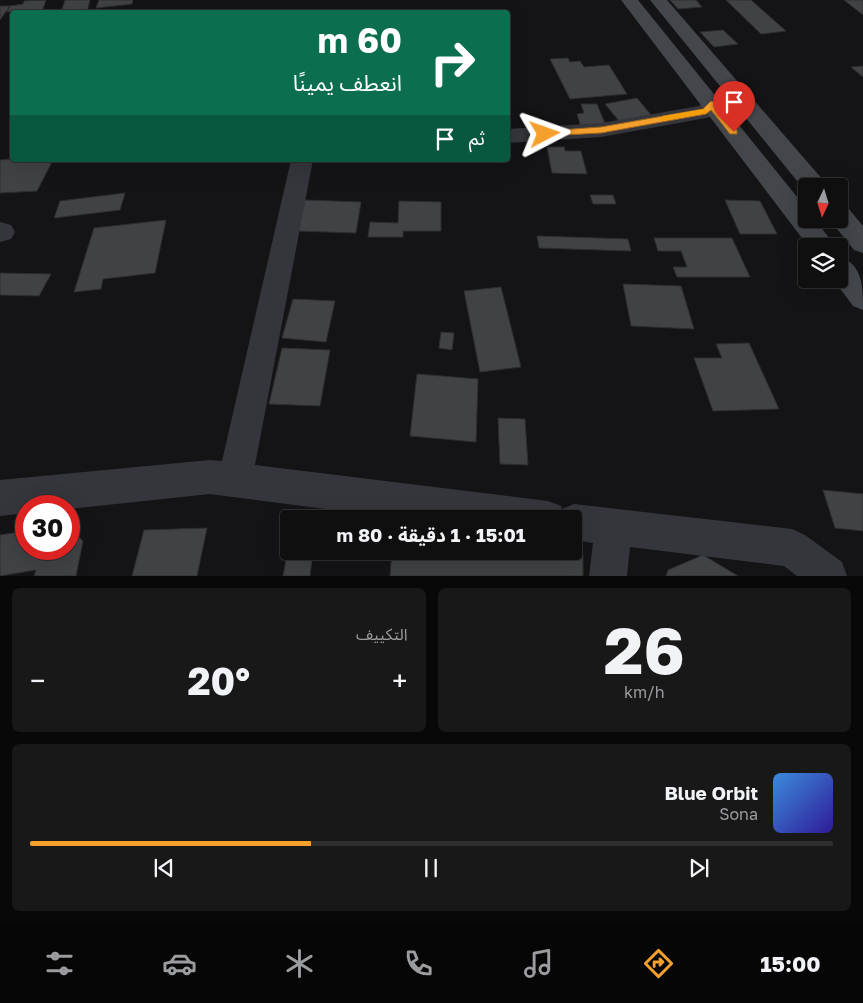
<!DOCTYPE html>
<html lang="ar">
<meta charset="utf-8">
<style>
body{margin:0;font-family:"Golos Text","Noto Sans Arabic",sans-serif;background:#181819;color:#f1f3f6;direction:rtl;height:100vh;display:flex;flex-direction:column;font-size:19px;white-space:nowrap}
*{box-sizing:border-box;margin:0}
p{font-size:16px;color:#9b9c9f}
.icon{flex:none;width:28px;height:28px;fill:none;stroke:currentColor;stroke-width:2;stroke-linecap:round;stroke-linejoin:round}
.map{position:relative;height:576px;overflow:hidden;direction:ltr}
.panel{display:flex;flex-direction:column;gap:12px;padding:12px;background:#080809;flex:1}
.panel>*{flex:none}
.top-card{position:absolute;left:10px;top:10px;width:500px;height:152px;border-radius:5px;box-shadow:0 5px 20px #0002,0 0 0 1px #2f2f30;direction:rtl;background:#0b6e4f;color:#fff;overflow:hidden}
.needle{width:32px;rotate:184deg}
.tools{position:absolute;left:798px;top:178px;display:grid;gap:10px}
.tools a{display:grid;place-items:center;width:50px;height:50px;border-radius:5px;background:#0f0f10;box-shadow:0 5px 20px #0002,0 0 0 1px #2f2f30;font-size:25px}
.speed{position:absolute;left:15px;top:495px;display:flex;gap:10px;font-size:25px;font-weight:700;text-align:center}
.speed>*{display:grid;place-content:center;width:65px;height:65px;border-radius:50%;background:#0f0f10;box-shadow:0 5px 20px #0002,0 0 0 1px #2f2f30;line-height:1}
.speed .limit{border:8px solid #d22;background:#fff;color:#111}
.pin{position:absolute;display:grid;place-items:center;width:42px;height:42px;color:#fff;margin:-51px -21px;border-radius:50% 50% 50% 0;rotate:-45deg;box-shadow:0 0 5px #0007}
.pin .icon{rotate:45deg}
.me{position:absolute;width:55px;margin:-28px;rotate:86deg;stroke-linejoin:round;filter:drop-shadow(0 0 4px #0008)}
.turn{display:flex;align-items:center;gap:18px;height:105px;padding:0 25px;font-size:22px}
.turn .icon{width:65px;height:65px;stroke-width:2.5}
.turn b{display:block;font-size:35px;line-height:42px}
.then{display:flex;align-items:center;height:48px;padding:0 25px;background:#0003;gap:10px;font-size:19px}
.big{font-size:38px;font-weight:700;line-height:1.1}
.panel .card{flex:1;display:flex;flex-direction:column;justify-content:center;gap:8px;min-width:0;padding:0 18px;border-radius:8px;background:#181819}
.panel .dial{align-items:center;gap:0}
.dial b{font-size:65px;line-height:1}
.song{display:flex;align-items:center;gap:15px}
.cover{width:60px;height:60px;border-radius:8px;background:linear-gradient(135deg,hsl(210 70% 55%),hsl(250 70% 35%))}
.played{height:5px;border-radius:2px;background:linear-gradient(90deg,#f59f2d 35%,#2f2f30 35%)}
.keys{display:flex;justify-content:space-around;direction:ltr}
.heat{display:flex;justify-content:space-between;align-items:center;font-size:28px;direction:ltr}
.panel .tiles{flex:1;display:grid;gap:12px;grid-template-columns:1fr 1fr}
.card:last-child{grid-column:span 2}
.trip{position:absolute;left:280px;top:510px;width:302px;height:50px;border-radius:5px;background:#0f0f10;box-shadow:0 5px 20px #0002,0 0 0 1px #2f2f30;font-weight:700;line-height:50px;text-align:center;direction:rtl}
.menu{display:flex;height:80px;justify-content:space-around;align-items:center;background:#060606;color:#9b9c9f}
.menu .icon{width:35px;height:35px}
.menu .active{color:#f59f2d}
.menu b{font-size:22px;color:#f1f3f6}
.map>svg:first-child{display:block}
</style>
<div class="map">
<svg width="863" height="576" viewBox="0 0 863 576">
<rect width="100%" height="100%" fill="#141416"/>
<path fill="#404246" stroke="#2e2e32" d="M 46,0 L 42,12 L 20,12 L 20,11 L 7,12 L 10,6 L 23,4 L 24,1 Z
M 65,0 L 90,0 L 87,12 L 61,12 Z
M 99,0 L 133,0 L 132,4 L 96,8 Z
M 670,0 L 696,0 L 702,7 L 678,9 Z
M 726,0 L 751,0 L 786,31 L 761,34 Z
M 844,0 L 863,0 L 863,15 Z
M 0,6 L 10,6 L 0,20 Z
M 723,30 L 738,44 L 714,47 L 700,32 Z
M 568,58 L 570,62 L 580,61 L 584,67 L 609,65 L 627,94 L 570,99 L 550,59 Z
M 863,66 L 863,77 L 851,67 Z
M 637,98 L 651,115 L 619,121 L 605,104 Z
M 581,104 L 597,104 L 606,126 L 581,127 L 577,114 L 584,113 Z
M 547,147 L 564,147 L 565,151 L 581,151 L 587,174 L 552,173 Z
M 0,160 L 12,159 L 53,160 L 37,191 L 0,193 Z
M 125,193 L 120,210 L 54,218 L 60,201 Z
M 590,195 L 613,195 L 616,204 L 593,204 Z
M 305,200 L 361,202 L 356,233 L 298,231 Z
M 725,200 L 760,201 L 777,234 L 740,234 Z
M 399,201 L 441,202 L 441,231 L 403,231 L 403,237 L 368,237 L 370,222 L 398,223 Z
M 166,220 L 155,273 L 103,279 L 101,289 L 74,292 L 94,228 Z
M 537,236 L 628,239 L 631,251 L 539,248 Z
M 654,238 L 732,238 L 750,277 L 677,277 L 673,267 L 687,267 L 681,251 L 658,251 Z
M 0,273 L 51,274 L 39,296 L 0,295 Z
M 623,284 L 681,286 L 694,329 L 631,326 Z
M 501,287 L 521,367 L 480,372 L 464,291 Z
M 293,299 L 335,301 L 326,342 L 282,338 Z
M 441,332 L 454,333 L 452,350 L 439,348 Z
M 749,343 L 779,409 L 713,411 L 694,358 L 722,358 L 716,344 Z
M 282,348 L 330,350 L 320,406 L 269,404 Z
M 417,374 L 478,379 L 476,442 L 410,436 Z
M 498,418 L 525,419 L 528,465 L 500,464 Z
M 823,490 L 863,494 L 863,531 L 835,528 Z
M 69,527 L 83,541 L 76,576 L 34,576 L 36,570 L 0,576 L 0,535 L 26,531 L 26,549 L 69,549 Z
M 207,528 L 197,576 L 132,576 L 144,530 Z
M 289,544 L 289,551 L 313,551 L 310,576 L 283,576 Z
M 392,551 L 564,551 L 583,555 L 583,576 L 390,576 Z
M 703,555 L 738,576 L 666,576 L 668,570 Z"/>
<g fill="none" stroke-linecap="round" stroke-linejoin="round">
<path fill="#35363b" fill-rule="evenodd" d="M 711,98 L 718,99 L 721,104 L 713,116 L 706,118 L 601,137 L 508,143 L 508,129 L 601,123 L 699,106 L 704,99 Z
M 291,160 L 313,160 L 255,465 L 548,501 L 561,506 L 562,509 L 574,504 L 792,529 L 805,535 L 842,562 L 847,576 L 797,576 L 784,566 L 630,547 L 627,576 L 589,576 L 593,543 L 574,540 L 574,519 L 403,519 L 210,494 L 69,509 L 69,506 L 26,506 L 26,513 L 0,516 L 0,480 L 210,460 L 222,461 Z
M 0,222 L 11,225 L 15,232 L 11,239 L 0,242 Z"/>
<path fill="#43464b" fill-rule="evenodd" d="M 621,0 L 638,0 L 806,208 L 806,219 L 815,219 L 835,246 L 808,246 Z
M 650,0 L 667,0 L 823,180 L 827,186 L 806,186 L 806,192 Z
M 839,206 L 848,208 L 863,226 L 863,253 L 854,250 L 829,219 L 839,219 Z
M 839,256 C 863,265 863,286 863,310 L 853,306 L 833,279 L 839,279 Z"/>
</g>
<path fill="#f59f2d" stroke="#9f671d" d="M 711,101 L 714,102 L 737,130 L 737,134 L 730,134 L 711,110 L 706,114 L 601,133 L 545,136 L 540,134 L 545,131 L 601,127 L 703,109 Z"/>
<path fill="#f59e0b" d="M 704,109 L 708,111 L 707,113 L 663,121 L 659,119 L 663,116 Z"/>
</svg>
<div class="tools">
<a><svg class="needle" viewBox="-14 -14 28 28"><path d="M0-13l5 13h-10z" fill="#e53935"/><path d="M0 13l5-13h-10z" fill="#9b9c9f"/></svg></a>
<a><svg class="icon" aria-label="layers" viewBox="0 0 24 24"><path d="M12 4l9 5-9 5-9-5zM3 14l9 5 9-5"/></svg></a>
</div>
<div class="speed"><div class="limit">30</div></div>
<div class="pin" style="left:734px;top:132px;background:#d93025"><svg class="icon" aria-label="arrive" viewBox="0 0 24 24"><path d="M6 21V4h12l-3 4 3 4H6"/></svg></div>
<svg class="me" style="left:545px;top:134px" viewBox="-20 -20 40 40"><path d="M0-17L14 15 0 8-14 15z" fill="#f59f2d" stroke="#fff" stroke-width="4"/></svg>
<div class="trip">15:01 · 1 دقيقة · 80 m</div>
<div class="top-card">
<div class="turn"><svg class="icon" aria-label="right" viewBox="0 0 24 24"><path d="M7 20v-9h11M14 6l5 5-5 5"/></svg><div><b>60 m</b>انعطف يمينًا</div></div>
<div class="then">ثم<svg class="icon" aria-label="arrive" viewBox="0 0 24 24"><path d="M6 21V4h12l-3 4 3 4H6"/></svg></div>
</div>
</div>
<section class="panel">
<div class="tiles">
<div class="card dial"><b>26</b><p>km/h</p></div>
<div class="card"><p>التكييف</p>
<div class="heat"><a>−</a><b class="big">20°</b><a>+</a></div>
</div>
<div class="card">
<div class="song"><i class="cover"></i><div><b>Blue Orbit</b><p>Sona</p></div></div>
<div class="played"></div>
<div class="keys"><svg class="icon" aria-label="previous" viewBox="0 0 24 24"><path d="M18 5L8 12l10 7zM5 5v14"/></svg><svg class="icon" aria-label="pause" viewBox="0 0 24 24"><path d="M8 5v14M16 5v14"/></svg><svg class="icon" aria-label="next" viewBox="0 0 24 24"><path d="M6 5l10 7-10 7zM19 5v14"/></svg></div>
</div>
</div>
</section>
<nav class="menu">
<b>15:00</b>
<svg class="icon active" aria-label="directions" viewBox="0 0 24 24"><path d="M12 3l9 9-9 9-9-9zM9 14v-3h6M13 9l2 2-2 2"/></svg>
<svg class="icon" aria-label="music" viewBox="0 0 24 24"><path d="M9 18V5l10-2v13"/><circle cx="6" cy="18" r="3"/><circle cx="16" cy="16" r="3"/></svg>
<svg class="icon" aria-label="phone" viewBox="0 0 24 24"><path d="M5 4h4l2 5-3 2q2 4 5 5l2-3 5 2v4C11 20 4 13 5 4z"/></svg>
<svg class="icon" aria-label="climate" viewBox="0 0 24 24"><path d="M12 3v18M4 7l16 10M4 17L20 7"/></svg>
<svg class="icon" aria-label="car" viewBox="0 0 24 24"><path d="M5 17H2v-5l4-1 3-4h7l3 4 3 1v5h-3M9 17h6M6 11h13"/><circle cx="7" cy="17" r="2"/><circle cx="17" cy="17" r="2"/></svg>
<svg class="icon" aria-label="filters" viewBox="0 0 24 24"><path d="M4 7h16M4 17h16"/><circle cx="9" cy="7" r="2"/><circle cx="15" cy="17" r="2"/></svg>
</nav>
